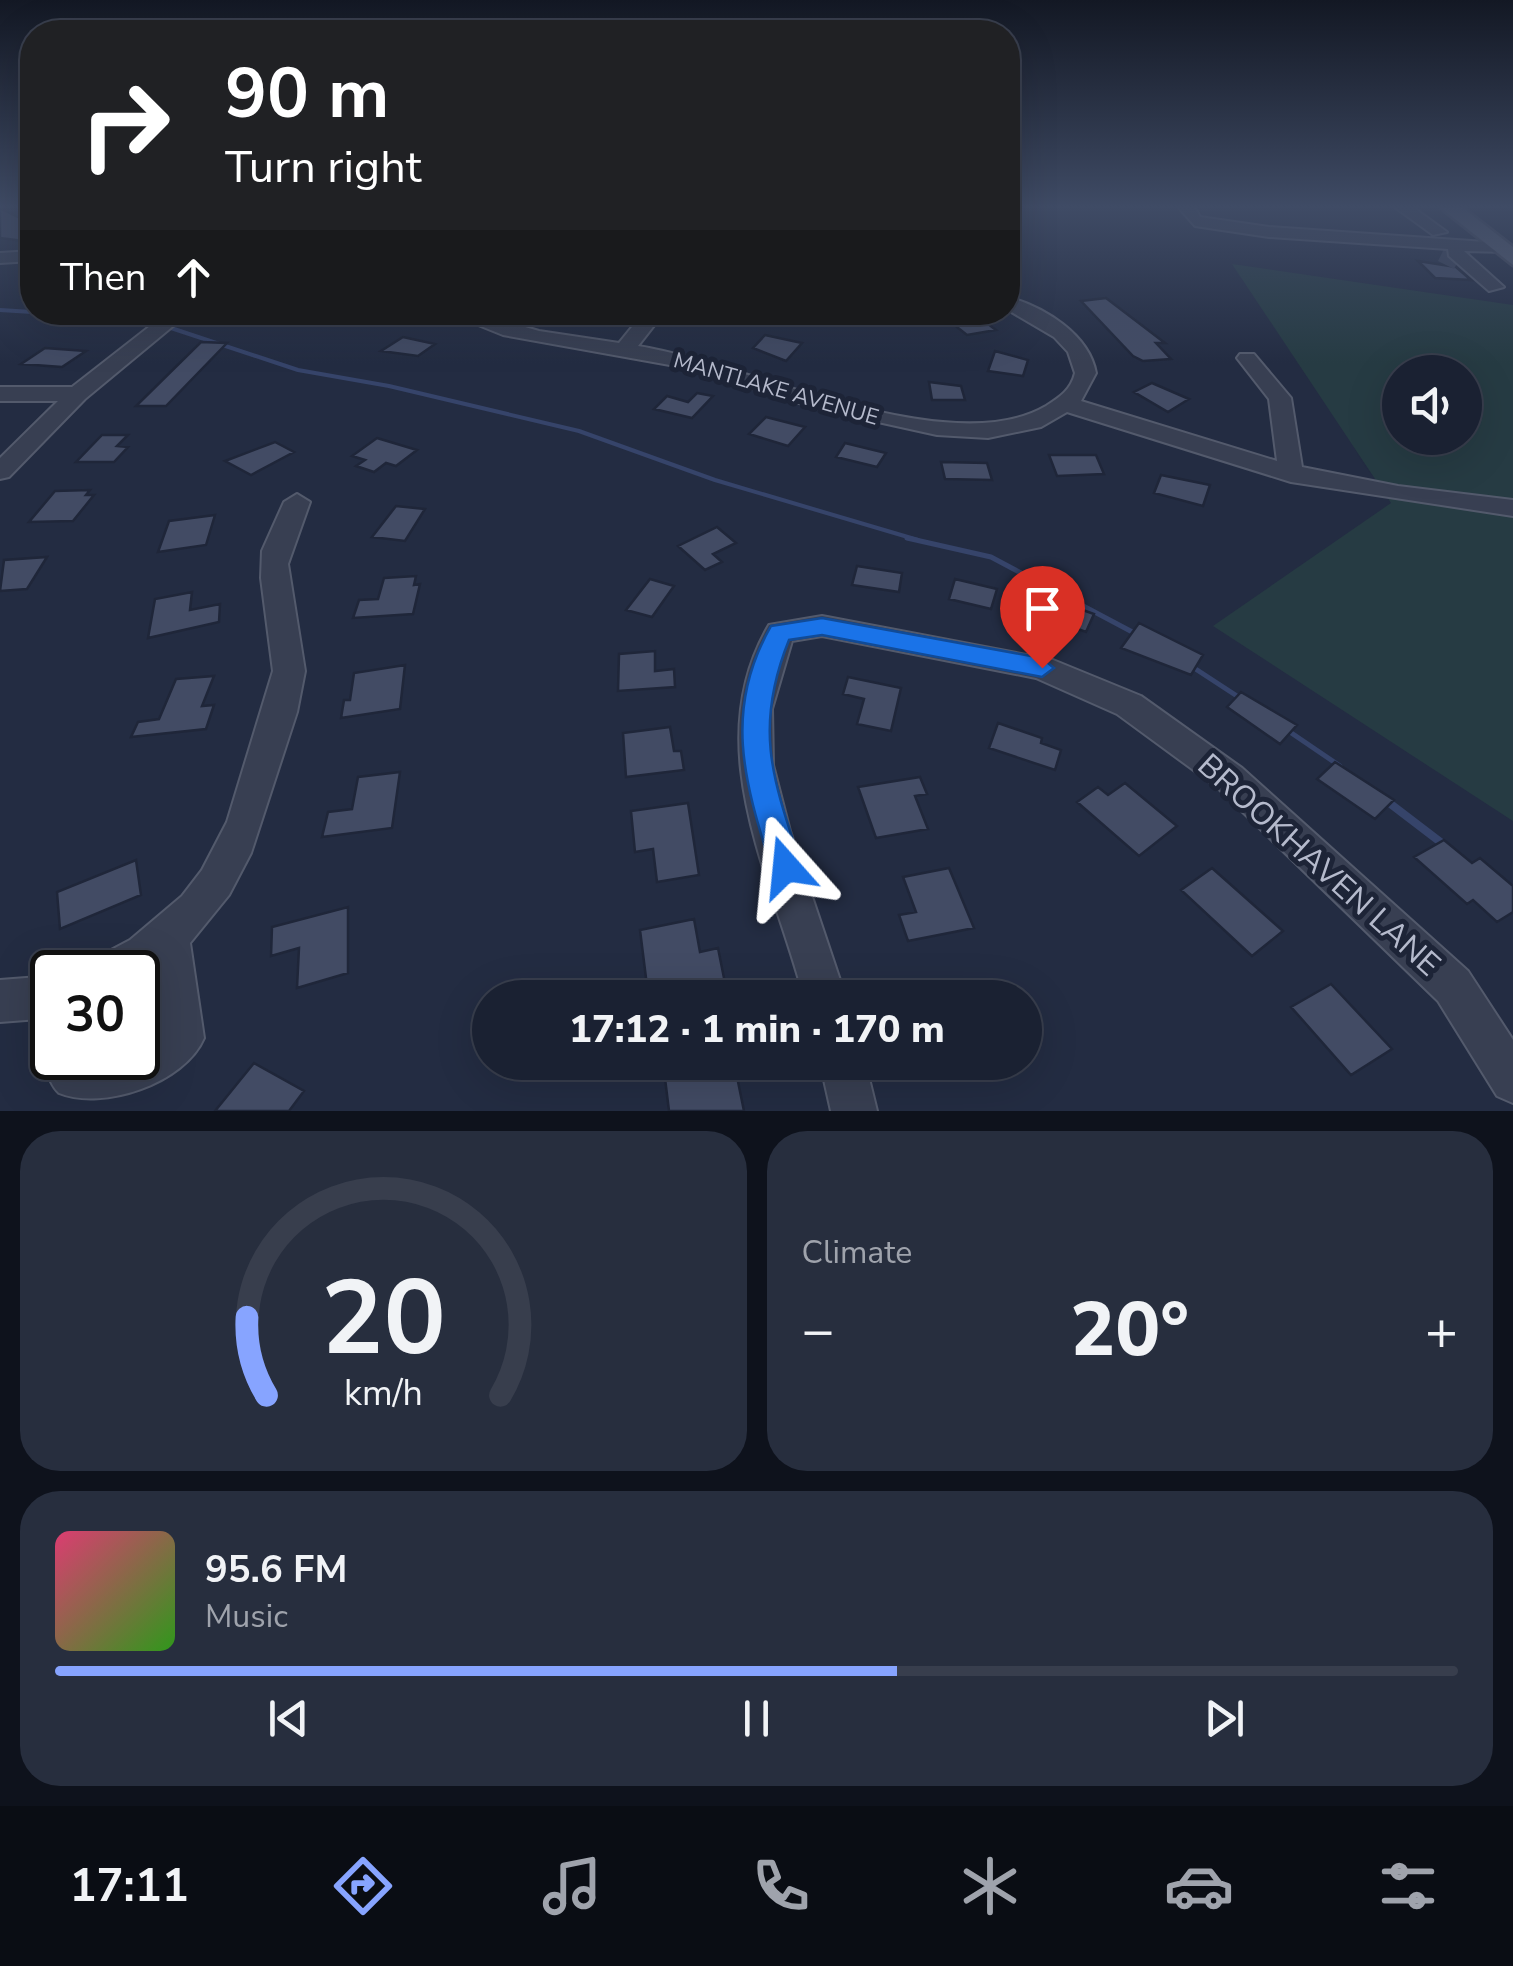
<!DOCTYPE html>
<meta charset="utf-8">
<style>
body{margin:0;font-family:"Nunito Sans",sans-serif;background:#272e3e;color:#f1f3f6;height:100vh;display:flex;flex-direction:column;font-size:38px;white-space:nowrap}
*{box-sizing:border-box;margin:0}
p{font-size:32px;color:#9fa3ac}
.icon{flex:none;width:55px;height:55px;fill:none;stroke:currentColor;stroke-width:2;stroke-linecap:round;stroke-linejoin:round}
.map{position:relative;height:1111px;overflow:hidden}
.details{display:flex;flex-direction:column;gap:20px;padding:20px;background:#0e121c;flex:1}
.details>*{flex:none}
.hud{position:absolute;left:20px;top:20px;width:1000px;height:305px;border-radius:40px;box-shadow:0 10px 40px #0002,0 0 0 2px #383e4d;background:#202124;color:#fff;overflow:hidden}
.tools{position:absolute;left:1382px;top:355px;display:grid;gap:20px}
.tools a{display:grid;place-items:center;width:100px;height:100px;border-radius:50%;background:#1a2132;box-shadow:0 10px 40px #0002,0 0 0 2px #383e4d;font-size:50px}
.speed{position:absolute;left:30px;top:950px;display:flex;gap:20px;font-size:50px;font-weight:700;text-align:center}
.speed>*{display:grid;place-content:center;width:130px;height:130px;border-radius:50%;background:#1a2132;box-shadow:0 10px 40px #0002,0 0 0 2px #383e4d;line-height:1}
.speed .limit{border:5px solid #111;border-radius:15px;background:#fff;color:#111}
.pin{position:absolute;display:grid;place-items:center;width:85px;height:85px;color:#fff;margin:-102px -42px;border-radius:50% 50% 50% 0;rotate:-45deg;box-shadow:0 0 10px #0007}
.pin .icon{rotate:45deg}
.me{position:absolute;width:110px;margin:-55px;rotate:342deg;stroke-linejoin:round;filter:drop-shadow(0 0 8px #0008)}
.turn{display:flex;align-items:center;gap:35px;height:210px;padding:0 40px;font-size:45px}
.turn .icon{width:130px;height:130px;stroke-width:2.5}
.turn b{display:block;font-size:70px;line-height:85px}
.then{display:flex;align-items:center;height:95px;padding:0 40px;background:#0003;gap:20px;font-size:38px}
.big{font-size:75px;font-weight:800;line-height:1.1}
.details .widget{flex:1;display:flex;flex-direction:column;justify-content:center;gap:15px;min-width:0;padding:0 35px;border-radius:40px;background:#272e3e}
.details .dial{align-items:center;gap:0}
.dial svg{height:260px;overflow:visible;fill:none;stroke:#383e4d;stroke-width:7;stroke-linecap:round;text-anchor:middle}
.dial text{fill:#f1f3f6;stroke:none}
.song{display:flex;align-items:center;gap:30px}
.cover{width:120px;height:120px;border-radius:15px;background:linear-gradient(135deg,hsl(340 70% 55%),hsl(110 70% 35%))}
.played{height:10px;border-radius:5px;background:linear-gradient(90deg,#87a4ff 60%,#383e4d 60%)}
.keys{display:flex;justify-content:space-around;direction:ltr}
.heat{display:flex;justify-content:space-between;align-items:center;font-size:55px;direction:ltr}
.details .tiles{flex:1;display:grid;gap:20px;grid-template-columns:1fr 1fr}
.widget:last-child{grid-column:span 2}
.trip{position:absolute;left:472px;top:980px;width:570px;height:100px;border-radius:50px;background:#1a2132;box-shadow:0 10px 40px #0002,0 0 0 2px #383e4d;font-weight:800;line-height:100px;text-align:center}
.dock{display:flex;height:160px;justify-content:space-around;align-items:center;background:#0a0d14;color:#9fa3ac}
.dock .icon{width:70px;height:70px}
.dock .on{color:#87a4ff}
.dock b{font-size:45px;color:#f1f3f6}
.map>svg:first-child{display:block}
</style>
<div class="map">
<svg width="1513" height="1111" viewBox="0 0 1513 1111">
<rect width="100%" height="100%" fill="#232c42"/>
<path fill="#263b43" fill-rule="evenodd" d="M 1232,264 L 1513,305 L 1513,821 L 1213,626 L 1391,503 ZM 1400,372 L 1465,372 L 1465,438 L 1400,438 Z"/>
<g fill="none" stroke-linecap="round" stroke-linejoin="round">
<path stroke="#36446a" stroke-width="4" d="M 0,310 L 32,312
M 39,312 L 158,323
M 168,327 L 298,370 L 389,386 L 579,431 L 715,480 L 918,540"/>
<path stroke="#36446a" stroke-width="5" d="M 907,538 L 991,557 L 1138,635
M 1191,666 L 1240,698
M 1287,730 L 1340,766"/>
<path stroke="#36446a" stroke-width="8" d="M 1388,802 L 1443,844"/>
</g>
<path fill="#424b64" stroke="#1f2639" stroke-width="2.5" d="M 0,208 L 32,224 L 32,242 L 0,238 Z
M 1418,261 L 1456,267 L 1471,280 L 1435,278 Z
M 1106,298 L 1165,343 L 1156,343 L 1171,359 L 1143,361 L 1133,356 L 1081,301 Z
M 976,315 L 996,330 L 967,335 L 948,320 Z
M 765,335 L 802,343 L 786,361 L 753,348 Z
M 403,337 L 435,344 L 418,356 L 381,351 Z
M 201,342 L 227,343 L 166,406 L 136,406 Z
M 45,348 L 86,351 L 62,367 L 21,364 Z
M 995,351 L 1028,360 L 1023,376 L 988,371 Z
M 929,382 L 961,386 L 965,400 L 932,400 Z
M 1152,383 L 1189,399 L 1168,412 L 1134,392 Z
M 697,393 L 713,396 L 692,418 L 654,409 L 667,396 L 688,402 Z
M 766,417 L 805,427 L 788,446 L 749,434 Z
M 102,435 L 128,435 L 117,446 L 128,447 L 114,462 L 76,462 Z
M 377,438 L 417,450 L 396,466 L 386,463 L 374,472 L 356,466 L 365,460 L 352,456 Z
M 275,442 L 294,452 L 251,475 L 225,461 Z
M 845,443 L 886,453 L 877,467 L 836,457 Z
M 1049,455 L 1096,455 L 1104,474 L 1057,476 Z
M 941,462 L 987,463 L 992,480 L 945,479 Z
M 1161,475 L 1210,485 L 1203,506 L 1154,493 Z
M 90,490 L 86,495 L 94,495 L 73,521 L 29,522 L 55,491 Z
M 396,506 L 425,509 L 405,541 L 372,537 Z
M 215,515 L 206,545 L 158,552 L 169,521 Z
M 717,527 L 736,543 L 713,554 L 722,562 L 705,570 L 678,546 Z
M 47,557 L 27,589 L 0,591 L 4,560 Z
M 857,566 L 902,573 L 899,592 L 852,585 Z
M 416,576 L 414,585 L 420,584 L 413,614 L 353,618 L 359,600 L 378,599 L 384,578 Z
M 650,579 L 674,586 L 652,617 L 626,610 Z
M 955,579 L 997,589 L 991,609 L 949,599 Z
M 192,592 L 190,610 L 220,604 L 219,622 L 148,638 L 155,599 Z
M 1046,597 L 1094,614 L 1086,632 L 1037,614 Z
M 1139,623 L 1203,655 L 1191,675 L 1121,648 Z
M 655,651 L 655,671 L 674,669 L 675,687 L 618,691 L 619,654 Z
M 405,665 L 400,709 L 341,718 L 344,700 L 350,700 L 354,673 Z
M 214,676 L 202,706 L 214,705 L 206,729 L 131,737 L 138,722 L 159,719 L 176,679 Z
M 848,677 L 901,688 L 891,731 L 857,724 L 864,699 L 843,694 Z
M 1241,692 L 1297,725 L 1280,744 L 1227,707 Z
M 998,723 L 1042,738 L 1041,743 L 1061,750 L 1055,770 L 989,748 Z
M 670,727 L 674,751 L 681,751 L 684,770 L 626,777 L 623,733 Z
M 1335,762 L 1394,800 L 1375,819 L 1317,779 Z
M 400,772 L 392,828 L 322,837 L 328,812 L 352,809 L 358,777 Z
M 920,777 L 927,794 L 915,796 L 928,829 L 876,838 L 858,787 Z
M 1125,783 L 1177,826 L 1139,856 L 1077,802 L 1098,787 L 1108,795 Z
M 688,803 L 699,875 L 657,882 L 653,849 L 635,852 L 631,811 Z
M 1444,840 L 1472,863 L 1480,858 L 1513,886 L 1513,912 L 1497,922 L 1473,900 L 1467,904 L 1414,857 Z
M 136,860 L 141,895 L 60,929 L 57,892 Z
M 949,868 L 974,928 L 908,941 L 899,915 L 916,912 L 903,877 Z
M 1212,868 L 1283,931 L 1252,956 L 1181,890 Z
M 348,907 L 348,973 L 297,988 L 299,948 L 271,956 L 272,927 Z
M 694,919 L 700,952 L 718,948 L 724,978 L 648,994 L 640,930 Z
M 993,980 L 1001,998 L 941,998 L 940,991 Z
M 1331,984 L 1392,1049 L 1351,1075 L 1291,1007 Z
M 663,1062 L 734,1062 L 744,1111 L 669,1111 Z
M 254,1063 L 304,1091 L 289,1111 L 215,1111 Z"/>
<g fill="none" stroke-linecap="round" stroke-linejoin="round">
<path stroke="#394157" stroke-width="18" stroke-dasharray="18 9" stroke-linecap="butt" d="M 1442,253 L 1464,264"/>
<defs>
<path id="minor" d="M 1179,208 L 1195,208 L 1200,217 L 1269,227 L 1500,243 L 1506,244 L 1506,252 L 1464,251 L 1504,287 L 1489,291 L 1449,256 L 1448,249 L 1269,237 L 1195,226 Z
M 1396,208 L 1414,208 L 1447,232 L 1433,235 Z
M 32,251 L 32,261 L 0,263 L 0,253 Z
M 1008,297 C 1044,307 1089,334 1096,373 L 1081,401 L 1277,461 L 1269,399 L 1237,358 L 1240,354 L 1254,354 L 1291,398 L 1302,467 L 1398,486 L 1513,500 L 1513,516 L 1291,482 L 1067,412 L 1041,427 L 988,438 L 937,435 L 819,409 L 681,367 L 503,335 L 446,312 L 474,312 L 539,331 L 619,343 L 636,322 L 634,312 L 653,312 L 656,323 L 638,346 C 746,363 949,463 1046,406 C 1060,397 1071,390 1075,373 L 1068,352 L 1054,337 L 1008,310 Z
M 168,312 L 190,312 L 85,399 L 9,477 L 0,479 L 0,458 L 58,401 L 0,401 L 0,387 L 72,387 Z
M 297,494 L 310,502 L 288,564 L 305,671 L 297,712 L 251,853 L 229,895 L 190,943 L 204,1038 C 185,1083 103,1111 59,1093 C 50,1085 46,1069 42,1058 L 52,1040 L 52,1058 L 87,1058 L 98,1062 L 138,1058 L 138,1048 L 159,1030 L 152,971 L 138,980 L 138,972 L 90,972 L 96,958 L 130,940 L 182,896 L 202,870 L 227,822 L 273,671 L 261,578 L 262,551 L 284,502 Z
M 822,616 L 1053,660 L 1141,696 L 1242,768 L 1468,971 L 1513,1040 L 1513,1103 L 1497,1096 L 1438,1001 L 1218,788 L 1117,714 L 1036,678 L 822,636 L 792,641 L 772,709 L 773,765 L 790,831 L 846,998 L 804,998 C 772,876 698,746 769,625 Z
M 52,976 L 52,1018 L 0,1022 L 0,980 Z
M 820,1062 L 865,1062 L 877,1111 L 831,1111 Z"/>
<path id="major" d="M 1441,208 L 1463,208 L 1513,247 L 1513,265 Z"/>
</defs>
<use href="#minor" stroke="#535a6c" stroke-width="4"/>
<use href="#major" stroke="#42485b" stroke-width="5"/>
<use href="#minor" fill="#383f52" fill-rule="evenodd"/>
<use href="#major" fill="#565e72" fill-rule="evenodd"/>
</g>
<linearGradient id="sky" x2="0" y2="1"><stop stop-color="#131824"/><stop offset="0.57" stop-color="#3f4b65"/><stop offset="1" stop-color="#3f4b65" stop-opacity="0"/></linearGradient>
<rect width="1513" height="363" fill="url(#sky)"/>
<path fill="#1a73e8" stroke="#114b97" stroke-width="2.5" d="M 822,618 L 1042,658 L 1054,668 L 1042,677 L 822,635 L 789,640 C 753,729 773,780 802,867 L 798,877 L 786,881 L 775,877 L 771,867 C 744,780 723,710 771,626 Z"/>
<g text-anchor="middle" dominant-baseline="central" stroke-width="10" stroke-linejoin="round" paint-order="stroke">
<g font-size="22" fill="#b5bacc" stroke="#1d2437">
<text transform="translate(776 389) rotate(16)">MANTLAKE AVENUE</text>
</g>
<g font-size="32" fill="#b5bacc" stroke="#1d2437">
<text transform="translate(1319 865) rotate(42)">BROOKHAVEN LANE</text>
</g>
</g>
</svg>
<div class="tools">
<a><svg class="icon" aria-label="sound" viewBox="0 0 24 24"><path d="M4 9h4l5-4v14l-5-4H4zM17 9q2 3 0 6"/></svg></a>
</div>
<div class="speed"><div class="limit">30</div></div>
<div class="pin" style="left:1042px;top:668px;background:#d93025"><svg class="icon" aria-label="arrive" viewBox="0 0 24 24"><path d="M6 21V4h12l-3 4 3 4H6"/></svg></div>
<svg class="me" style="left:786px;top:867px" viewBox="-20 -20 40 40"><path d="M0-17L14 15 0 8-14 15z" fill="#1a73e8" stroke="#fff" stroke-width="4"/></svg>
<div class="trip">17:12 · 1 min · 170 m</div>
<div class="hud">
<div class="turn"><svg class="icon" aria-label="right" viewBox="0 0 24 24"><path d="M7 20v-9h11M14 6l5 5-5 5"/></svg><div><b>90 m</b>Turn right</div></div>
<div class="then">Then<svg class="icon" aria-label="ahead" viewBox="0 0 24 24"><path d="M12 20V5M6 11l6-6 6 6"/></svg></div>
</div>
</div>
<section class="details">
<div class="tiles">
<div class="widget dial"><svg viewBox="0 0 100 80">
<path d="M14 69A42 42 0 1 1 86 69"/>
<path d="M14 69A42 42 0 0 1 8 45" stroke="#87a4ff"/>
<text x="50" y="56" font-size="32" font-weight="700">20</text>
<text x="50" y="72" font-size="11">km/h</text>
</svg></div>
<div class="widget"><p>Climate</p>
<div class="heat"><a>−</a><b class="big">20°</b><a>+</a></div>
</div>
<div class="widget">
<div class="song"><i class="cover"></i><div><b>95.6 FM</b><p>Music</p></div></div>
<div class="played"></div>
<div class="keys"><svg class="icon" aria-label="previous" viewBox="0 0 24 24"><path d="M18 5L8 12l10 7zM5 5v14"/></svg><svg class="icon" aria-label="pause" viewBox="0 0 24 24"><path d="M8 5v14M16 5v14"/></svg><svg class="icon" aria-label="next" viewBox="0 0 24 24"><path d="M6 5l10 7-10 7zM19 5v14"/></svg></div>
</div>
</div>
</section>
<nav class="dock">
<b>17:11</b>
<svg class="icon on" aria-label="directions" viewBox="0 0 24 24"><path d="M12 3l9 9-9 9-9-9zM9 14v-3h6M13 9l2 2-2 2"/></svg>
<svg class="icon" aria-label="music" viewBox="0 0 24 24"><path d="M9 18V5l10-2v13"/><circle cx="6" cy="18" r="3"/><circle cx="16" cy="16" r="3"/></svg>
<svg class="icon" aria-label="phone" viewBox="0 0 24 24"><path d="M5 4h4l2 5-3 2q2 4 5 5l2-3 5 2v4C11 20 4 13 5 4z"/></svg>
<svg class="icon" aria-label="climate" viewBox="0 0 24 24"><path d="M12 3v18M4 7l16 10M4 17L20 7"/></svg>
<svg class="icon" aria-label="car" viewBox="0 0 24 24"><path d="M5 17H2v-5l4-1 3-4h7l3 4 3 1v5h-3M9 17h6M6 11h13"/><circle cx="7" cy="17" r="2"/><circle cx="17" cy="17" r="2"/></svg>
<svg class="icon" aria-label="filters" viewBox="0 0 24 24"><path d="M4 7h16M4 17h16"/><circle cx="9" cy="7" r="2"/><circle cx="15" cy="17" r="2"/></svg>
</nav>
